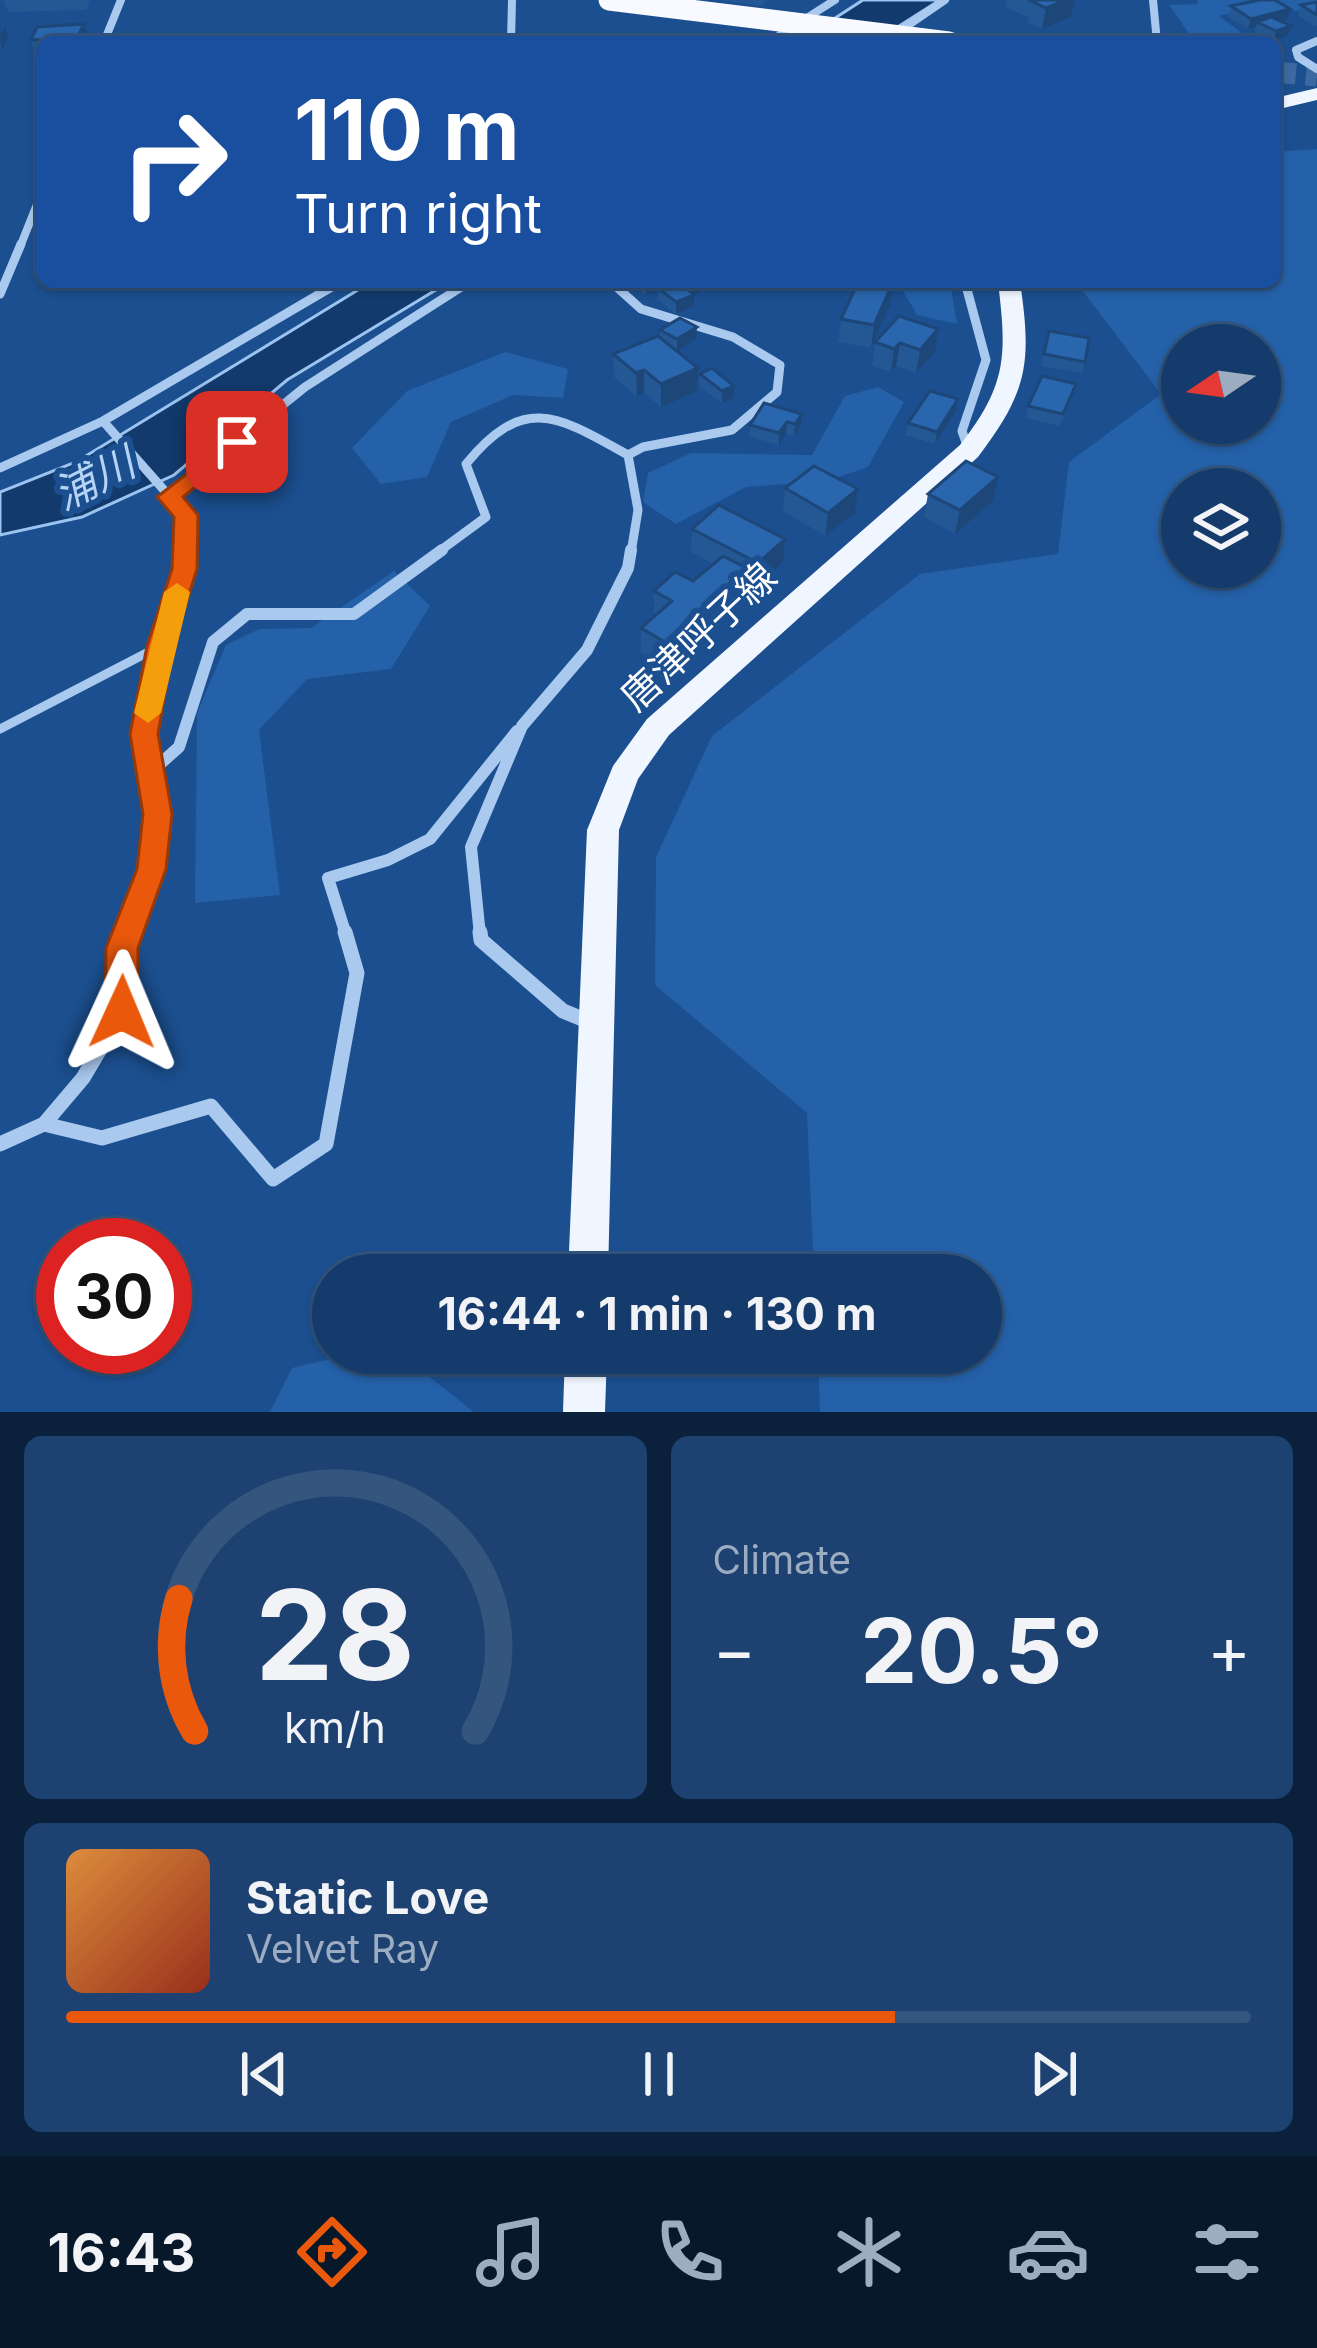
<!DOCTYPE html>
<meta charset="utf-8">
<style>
body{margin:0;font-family:Inter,"Noto Sans JP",sans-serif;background:#1d4271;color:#f1f3f6;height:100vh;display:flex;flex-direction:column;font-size:45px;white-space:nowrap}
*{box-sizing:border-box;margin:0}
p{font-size:39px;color:#9dadc1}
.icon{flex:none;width:66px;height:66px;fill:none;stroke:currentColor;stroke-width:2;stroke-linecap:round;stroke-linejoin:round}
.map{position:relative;height:1412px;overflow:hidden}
.drawer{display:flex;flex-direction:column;gap:24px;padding:24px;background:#0b203b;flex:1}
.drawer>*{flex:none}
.top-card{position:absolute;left:36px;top:36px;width:1245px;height:252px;border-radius:18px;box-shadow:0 3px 9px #0004,0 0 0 3px #33557e;background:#1a4fa0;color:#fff;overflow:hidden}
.needle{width:78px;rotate:257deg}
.tools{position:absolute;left:1161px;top:324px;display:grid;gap:24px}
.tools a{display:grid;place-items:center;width:120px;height:120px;border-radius:50%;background:#143b6b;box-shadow:0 3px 9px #0004,0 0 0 3px #33557e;font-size:60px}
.speed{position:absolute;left:36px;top:1218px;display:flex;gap:24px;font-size:60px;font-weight:700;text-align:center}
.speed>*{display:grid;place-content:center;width:156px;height:156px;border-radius:50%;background:#143b6b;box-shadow:0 3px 9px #0004,0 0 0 3px #33557e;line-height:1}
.speed .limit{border:18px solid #d22;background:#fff;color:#111}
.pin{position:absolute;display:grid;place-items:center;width:102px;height:102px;color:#fff;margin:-51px;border-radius:24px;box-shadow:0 6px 18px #0006}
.me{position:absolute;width:132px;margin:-66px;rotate:1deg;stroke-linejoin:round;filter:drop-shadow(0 0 9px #0008)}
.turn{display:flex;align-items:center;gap:42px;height:252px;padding:0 60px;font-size:54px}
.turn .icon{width:156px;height:156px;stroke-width:2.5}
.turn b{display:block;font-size:84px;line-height:102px}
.big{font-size:90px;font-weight:700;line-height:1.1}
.drawer .tile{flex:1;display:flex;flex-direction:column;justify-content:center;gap:18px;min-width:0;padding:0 42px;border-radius:18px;background:#1d4271}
.drawer .dial{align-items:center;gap:0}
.dial svg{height:312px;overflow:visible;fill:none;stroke:#33557e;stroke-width:7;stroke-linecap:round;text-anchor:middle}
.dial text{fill:#f1f3f6;stroke:none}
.song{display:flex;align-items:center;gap:36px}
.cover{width:144px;height:144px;border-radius:18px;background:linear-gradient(135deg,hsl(30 70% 55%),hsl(10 70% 35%))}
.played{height:12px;border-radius:6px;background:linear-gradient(90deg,#ea580c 70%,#33557e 70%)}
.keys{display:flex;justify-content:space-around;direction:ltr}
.heat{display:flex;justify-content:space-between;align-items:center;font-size:66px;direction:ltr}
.drawer .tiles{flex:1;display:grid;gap:24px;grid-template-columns:1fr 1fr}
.tile:last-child{grid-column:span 2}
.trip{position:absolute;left:312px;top:1254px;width:690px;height:120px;border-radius:60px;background:#143b6b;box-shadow:0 3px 9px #0004,0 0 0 3px #33557e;font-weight:700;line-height:120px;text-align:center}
.tabs{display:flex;height:192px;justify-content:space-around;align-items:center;background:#08182b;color:#9dadc1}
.tabs .icon{width:84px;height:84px}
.tabs .current{color:#ea580c}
.tabs b{font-size:54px;color:#f1f3f6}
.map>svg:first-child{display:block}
</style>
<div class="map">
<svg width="1317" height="1412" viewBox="0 0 1317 1412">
<rect width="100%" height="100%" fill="#1b4f8f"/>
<path fill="#2461a8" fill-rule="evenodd" d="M 1197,0 L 1317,0 L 1317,8 L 1295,11 L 1271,3 L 1219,16 L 1254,42 L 1195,42 L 1169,5 L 1198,4 Z
M 1317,149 L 1317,1412 L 820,1412 L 818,1353 L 981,1353 L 981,1275 L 814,1275 L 807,1113 L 655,985 L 656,857 L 712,736 L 920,574 L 1058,554 L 1069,462 L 1161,394 L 1076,282 L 1275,282 L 1275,152 ZM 1260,345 L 1260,423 L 1182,423 L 1182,345 ZM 1182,489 L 1260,489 L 1260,567 L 1182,567 Z
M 898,282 L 950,282 L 957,324 L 917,315 Z
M 505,352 L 568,369 L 563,398 L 513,395 L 451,422 L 427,477 L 381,484 L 352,448 L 407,391 Z
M 878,387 L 904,402 L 868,467 L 827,481 L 746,487 L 676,524 L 643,502 L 648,473 L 691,453 L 812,455 L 845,396 Z
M 394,571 L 430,606 L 391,669 L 307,679 L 259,730 L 280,895 L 195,903 L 197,713 L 226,645 L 259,629 L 311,628 Z
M 355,1353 L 399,1353 L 474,1412 L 270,1412 L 292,1368 Z"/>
<path fill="#123a6d" stroke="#9cc4f0" stroke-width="3" d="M 863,0 L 940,0 L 874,42 L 798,42 Z
M 371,282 L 449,282 L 287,380 L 174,475 L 82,517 L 0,535 L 0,492 L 76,462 Z"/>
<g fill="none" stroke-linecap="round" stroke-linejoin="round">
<path stroke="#3d69a0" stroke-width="21" stroke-dasharray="21 10" stroke-linecap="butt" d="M 1275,72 L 1317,76"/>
<path stroke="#a9c9ee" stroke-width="9" d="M 0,729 L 160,646"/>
<path stroke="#a9c9ee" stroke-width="8" d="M 1153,0 L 1157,42
M 897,33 L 945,0
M 1317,41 L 1296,50 L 1298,57 L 1317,69
M 104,42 L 121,0
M 511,42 L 512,0
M 769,42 L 835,0
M 20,247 L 42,192"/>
<path stroke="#a9c9ee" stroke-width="9" d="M 611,282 L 641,309 L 733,337 L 780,365 L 777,392 L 732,430 L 643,447 L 628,455 L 638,510 L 631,553
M 965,282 L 986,360 L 962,431 L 969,451
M 0,294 L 21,244
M 103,421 L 186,515 L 185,553
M 0,468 L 103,421 L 340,282
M 169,497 L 305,387 L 469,282
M 437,553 L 486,517 L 466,464 C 524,393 558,416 628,455"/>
<path stroke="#a9c9ee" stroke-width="12" d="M 151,772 L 179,747 L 213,642 L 247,614 L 354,614 L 442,550
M 127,935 L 151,870 L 158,814 L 144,733 L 185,550
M 346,935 L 328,878 L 388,860 L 430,839 L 517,731
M 480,935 L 471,847 L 522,726 L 587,650 L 628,568 L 631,550"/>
<path stroke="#a9c9ee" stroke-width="15" d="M 480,932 L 481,940 L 563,1011 L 590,1022
M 44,1124 L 102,1138 L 211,1106 L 273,1179 L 326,1144 L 357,973 L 345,932
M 0,1144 L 44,1124 L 83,1078 L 122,1012 L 122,948 L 128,932"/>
<path fill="#f0f6ff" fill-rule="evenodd" d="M 1317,88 L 1317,100 L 1275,110 L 1275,98 Z
M 998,282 L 1020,282 C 1032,363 1028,391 978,457 L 669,735 L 638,779 L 619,830 L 608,1275 L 568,1275 L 587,830 L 613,766 L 647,719 L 960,445 C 1007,385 1007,356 998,282 Z
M 565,1353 L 607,1353 L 605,1412 L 563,1412 Z"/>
<path stroke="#f8faff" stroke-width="21" d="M 609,0 L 949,42"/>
</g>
<path fill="#245895" d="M 4,0 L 90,0 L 86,10 L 8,12 Z
M 721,0 L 766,0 L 762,6 Z
M 1007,0 L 1075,0 L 1071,17 L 1042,29 L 1027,22 L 1028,17 L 1005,7 Z
M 1317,2 L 1317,26 L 1314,26 L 1298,15 L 1301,5 Z
M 1231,6 L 1290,9 L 1287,20 L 1281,21 L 1291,26 L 1287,36 L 1273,42 L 1254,33 L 1256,27 L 1248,29 L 1228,17 Z
M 87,34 L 83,42 L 42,42 L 42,50 L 34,50 L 31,40 Z
M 630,282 L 702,282 L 702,291 L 694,294 L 694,306 L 676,314 L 658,299 L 658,291 L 646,295 Z
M 893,282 L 890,305 L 871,348 L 838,342 L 841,319 Z
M 899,316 L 935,352 L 916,373 L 896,366 L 891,372 L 872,366 L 875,342 Z
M 660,330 L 696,339 L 676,351 L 697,391 L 661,407 L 644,393 L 637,397 L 614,377 L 613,354 L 660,338 Z
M 1049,331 L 1089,338 L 1082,373 L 1041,366 Z
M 700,374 L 734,386 L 734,398 L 722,403 L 699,386 Z
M 1076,384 L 1060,426 L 1026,418 L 1028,406 Z
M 956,411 L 935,444 L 906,435 L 908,423 Z
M 802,414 L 801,426 L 794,436 L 786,434 L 779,445 L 749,436 L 750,425 Z
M 998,477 L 993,501 L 955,534 L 924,517 L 928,494 Z
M 785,488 L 858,489 L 855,513 L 825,536 L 783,511 Z
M 692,529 L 783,562 L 757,587 L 745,580 L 744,591 L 724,610 L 723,622 L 692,650 L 685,647 L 665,665 L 641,652 L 641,628 L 656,615 L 654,614 L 654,591 L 693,581 L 713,564 L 691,552 Z"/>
<path fill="#1d4779" d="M 1066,0 L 1075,0 L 1071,17 L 1042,29 L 1046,8 Z
M 1290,9 L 1287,20 L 1264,25 L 1257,22 L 1256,27 L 1248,29 L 1251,19 Z
M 84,24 L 87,34 L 83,42 L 78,42 L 77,38 Z
M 5,26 L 8,37 L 2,51 L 0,37 Z
M 1291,26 L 1287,36 L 1273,42 L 1276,31 Z
M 651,282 L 678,282 L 658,288 L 658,291 L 646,295 L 646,284 Z
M 695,282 L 702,282 L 702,291 L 684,298 L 684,286 Z
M 893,282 L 890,305 L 871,348 L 874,325 Z
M 694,295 L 694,306 L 676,314 L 676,302 Z
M 697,327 L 696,339 L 677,351 L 677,339 Z
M 938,329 L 935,352 L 916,373 L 920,350 Z
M 900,343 L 896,366 L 891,372 L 894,349 Z
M 698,368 L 697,391 L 661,407 L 661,384 Z
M 644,370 L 644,393 L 637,397 L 636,373 Z
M 734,386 L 734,398 L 722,403 L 722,391 Z
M 958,399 L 956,411 L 935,444 L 937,432 Z
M 802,414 L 801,426 L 794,436 L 795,424 Z
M 787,422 L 786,434 L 779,445 L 779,433 Z
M 998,477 L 993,501 L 955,534 L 960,510 Z
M 858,489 L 855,513 L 825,536 L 828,513 Z
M 785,539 L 783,562 L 757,587 L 758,563 Z
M 746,568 L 744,591 L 724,610 L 723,622 L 692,650 L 693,627 L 717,594 Z
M 685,623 L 685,647 L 665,665 L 665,642 Z"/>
<path fill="#2a66ad" stroke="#1d4779" stroke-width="3" d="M 1034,0 L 1066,0 L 1046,8 L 1031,1 Z
M 1259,0 L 1275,0 L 1290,9 L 1251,19 L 1231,6 Z
M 1317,2 L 1317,15 L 1301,5 Z
M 1271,17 L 1291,26 L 1276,31 L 1257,22 Z
M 84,24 L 77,38 L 31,40 L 37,27 Z
M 673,282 L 695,282 L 684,286 L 694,295 L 676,302 L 658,288 Z
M 858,282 L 893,282 L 874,325 L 841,319 Z
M 899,316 L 938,329 L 920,350 L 900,343 L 894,349 L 875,342 Z
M 680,318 L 697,327 L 677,339 L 660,330 Z
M 1049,331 L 1089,338 L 1085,362 L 1044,354 Z
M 658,336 L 698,368 L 661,384 L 644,370 L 636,373 L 613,354 Z
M 712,368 L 734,386 L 722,391 L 700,374 Z
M 1042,376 L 1076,384 L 1063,414 L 1028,406 Z
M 930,391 L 958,399 L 937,432 L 908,423 Z
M 764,403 L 802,414 L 795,424 L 787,422 L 779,433 L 750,425 Z
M 966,461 L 998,477 L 960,510 L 928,494 Z
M 814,466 L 858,489 L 828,513 L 785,488 Z
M 719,505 L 785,539 L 758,563 L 692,529 Z
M 723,556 L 746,568 L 717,594 L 724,598 L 693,627 L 685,623 L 665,642 L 641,628 L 672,601 L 654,591 L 675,572 L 693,581 Z"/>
<path fill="#ea580c" stroke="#983908" stroke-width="3" d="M 237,435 L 248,442 L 245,447 L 183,497 L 198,515 L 197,569 L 173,646 L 158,734 L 172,814 L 166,869 L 138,948 L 138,1012 L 133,1022 L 122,1026 L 110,1022 L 105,1012 L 106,948 L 137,869 L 143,814 L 130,734 L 147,646 L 172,569 L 174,517 L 157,497 Z"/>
<path fill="#f59e0b" d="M 177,583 L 190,592 L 161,713 L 148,723 L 134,713 L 164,592 Z"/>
<g text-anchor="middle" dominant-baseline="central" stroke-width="12" stroke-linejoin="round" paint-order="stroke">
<g font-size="39" fill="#fff" stroke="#1b4f8f">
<text transform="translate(698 636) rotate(-43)">唐津呼子線</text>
</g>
<g font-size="42" font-style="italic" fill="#b5d3f5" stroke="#1b4f8f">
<text transform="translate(94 478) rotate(-27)">浦川</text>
</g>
</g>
</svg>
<div class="tools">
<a><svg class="needle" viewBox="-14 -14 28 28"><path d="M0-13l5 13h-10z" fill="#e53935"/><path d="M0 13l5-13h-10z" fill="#9dadc1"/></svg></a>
<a><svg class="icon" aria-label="layers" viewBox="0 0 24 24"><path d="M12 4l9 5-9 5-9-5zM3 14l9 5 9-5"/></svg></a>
</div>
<div class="speed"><div class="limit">30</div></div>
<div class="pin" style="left:237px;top:442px;background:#d93025"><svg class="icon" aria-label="arrive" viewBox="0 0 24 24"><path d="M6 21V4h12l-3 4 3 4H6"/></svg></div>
<svg class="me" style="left:122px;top:1012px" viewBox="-20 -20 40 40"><path d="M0-17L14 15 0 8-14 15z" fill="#ea580c" stroke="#fff" stroke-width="4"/></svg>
<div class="trip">16:44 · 1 min · 130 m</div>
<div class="top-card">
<div class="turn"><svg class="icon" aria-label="right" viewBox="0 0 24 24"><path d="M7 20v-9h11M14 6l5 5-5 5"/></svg><div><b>110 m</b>Turn right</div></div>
</div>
</div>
<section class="drawer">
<div class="tiles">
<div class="tile dial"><svg viewBox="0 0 100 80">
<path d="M14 69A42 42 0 1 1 86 69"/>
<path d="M14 69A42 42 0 0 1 10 35" stroke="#ea580c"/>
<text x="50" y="56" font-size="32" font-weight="700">28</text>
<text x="50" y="72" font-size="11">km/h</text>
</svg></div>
<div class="tile"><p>Climate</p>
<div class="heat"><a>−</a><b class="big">20.5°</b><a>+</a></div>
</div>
<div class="tile">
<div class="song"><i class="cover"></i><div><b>Static Love</b><p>Velvet Ray</p></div></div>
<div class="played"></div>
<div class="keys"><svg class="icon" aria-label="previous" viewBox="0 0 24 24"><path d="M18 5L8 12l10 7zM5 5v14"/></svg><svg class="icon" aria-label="pause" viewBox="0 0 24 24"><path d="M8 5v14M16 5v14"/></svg><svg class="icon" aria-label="next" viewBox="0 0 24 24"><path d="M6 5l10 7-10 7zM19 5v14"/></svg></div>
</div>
</div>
</section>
<nav class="tabs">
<b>16:43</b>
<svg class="icon current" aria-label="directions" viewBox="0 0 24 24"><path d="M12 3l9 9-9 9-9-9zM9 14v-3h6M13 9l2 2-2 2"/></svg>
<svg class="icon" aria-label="music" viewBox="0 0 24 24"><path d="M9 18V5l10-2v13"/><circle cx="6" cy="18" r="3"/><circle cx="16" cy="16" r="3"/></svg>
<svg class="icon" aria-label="phone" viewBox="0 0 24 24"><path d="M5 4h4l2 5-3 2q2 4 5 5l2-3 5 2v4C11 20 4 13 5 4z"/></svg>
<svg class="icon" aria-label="climate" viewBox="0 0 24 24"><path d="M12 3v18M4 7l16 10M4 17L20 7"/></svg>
<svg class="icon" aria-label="car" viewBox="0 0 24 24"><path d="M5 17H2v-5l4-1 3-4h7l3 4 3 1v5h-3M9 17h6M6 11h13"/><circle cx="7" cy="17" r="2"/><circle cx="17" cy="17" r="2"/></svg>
<svg class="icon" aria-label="filters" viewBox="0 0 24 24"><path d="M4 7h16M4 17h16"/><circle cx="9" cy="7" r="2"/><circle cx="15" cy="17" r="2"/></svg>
</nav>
